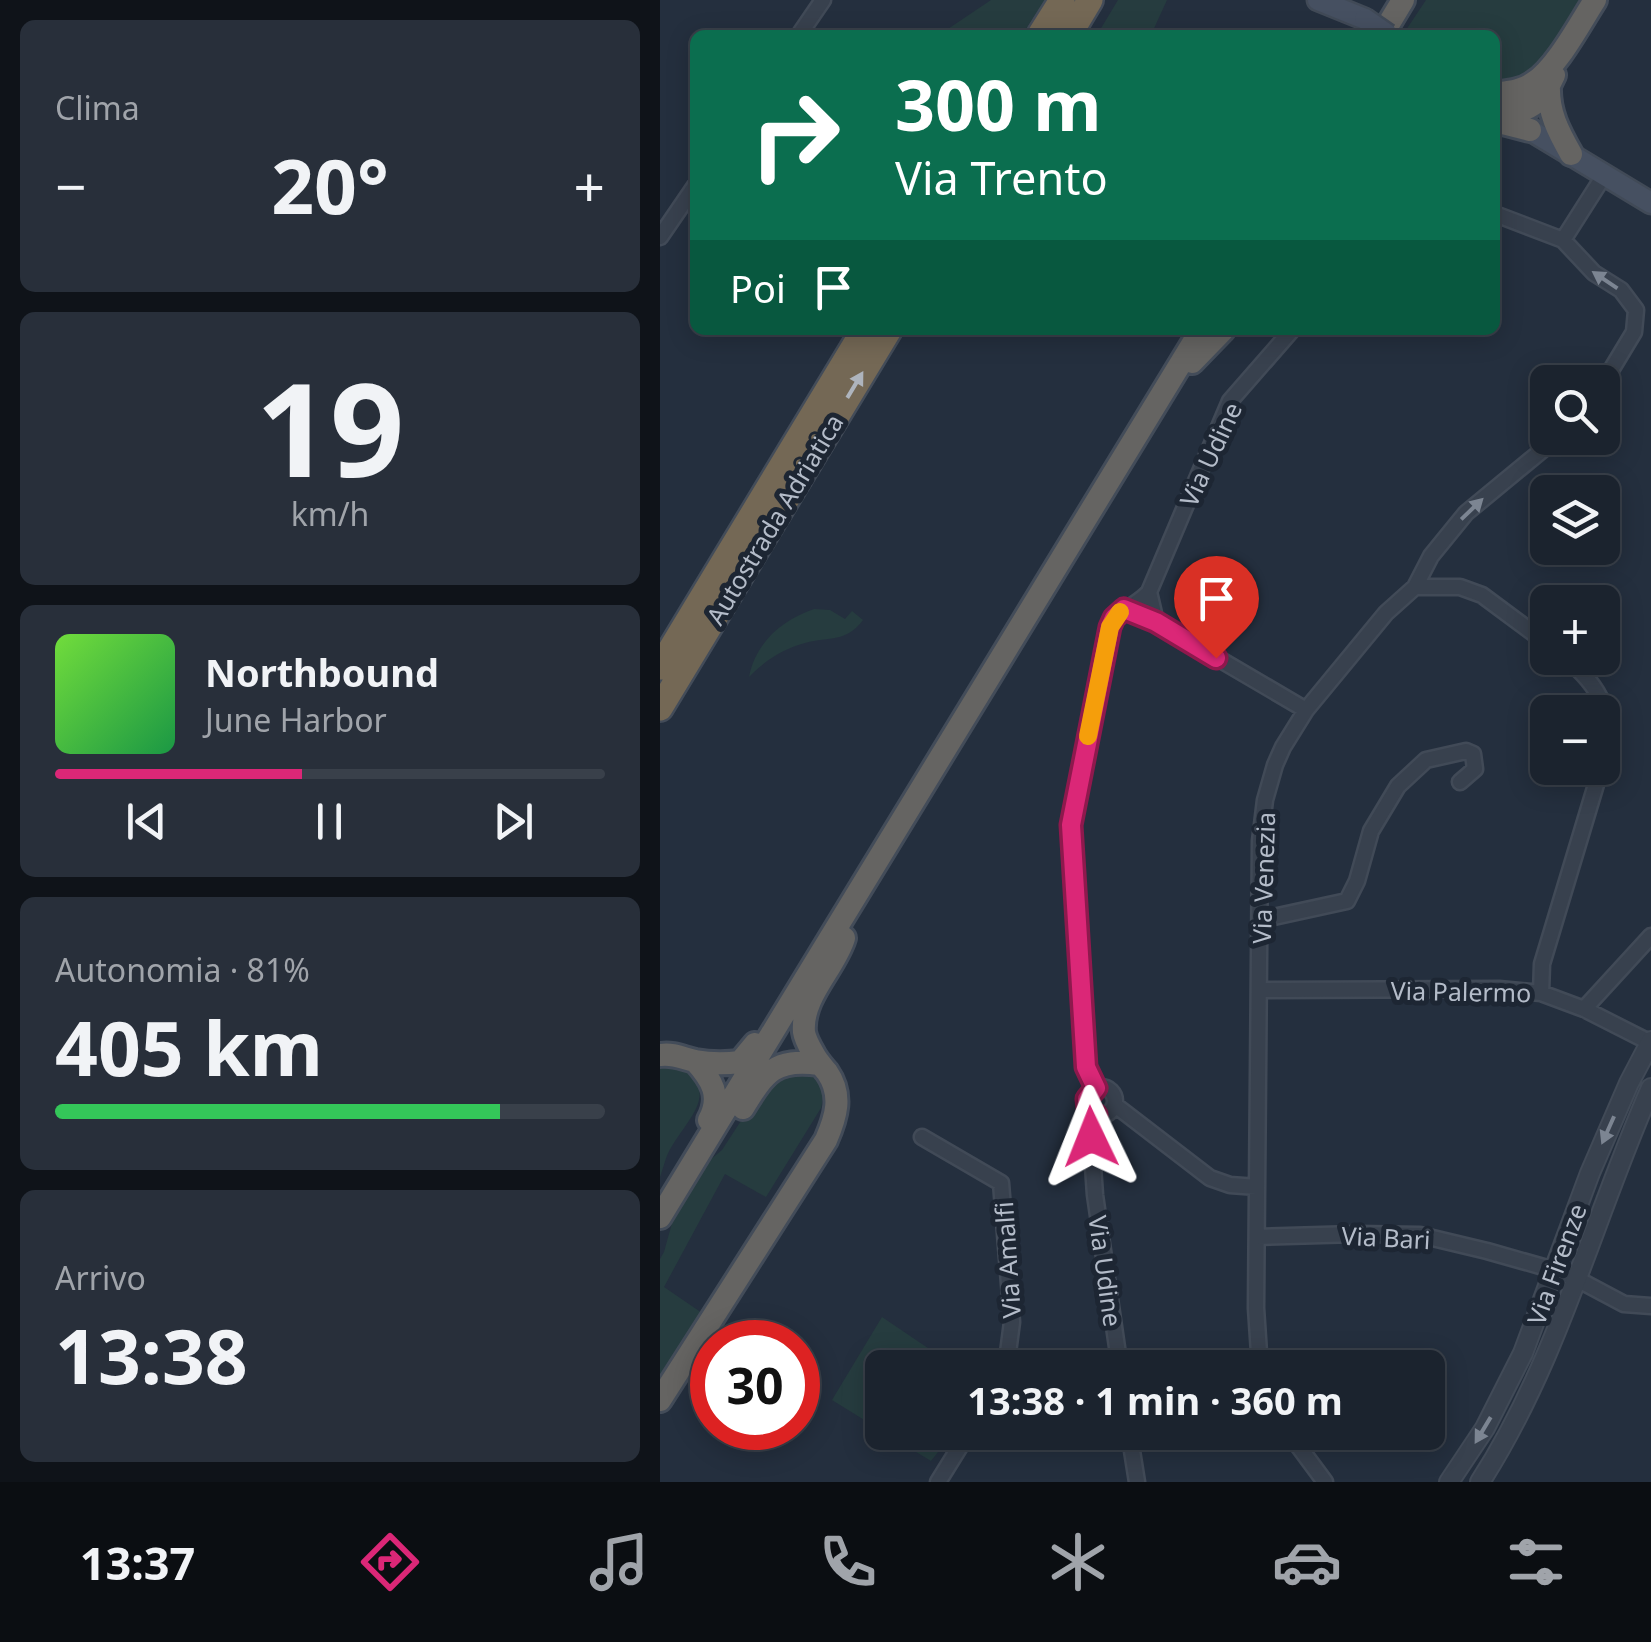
<!DOCTYPE html>
<html lang="it">
<meta charset="utf-8">
<style>
body{margin:0;font-family:"Noto Sans",sans-serif;background:#282f3a;color:#f1f3f6;height:100vh;display:flex;flex-direction:column;font-size:38px;white-space:nowrap}
*{box-sizing:border-box;margin:0}
p{font-size:32px;color:#a0a4aa}
.icon{flex:none;width:55px;height:55px;fill:none;stroke:currentColor;stroke-width:2;stroke-linecap:round;stroke-linejoin:round}
.map{position:relative;flex:1;overflow:hidden}
.drawer{display:flex;flex-direction:column;gap:20px;padding:20px;background:#0f1319;width:660px}
.drawer>*{flex:none}
.hud{position:absolute;left:30px;top:30px;width:810px;height:305px;border-radius:15px;box-shadow:0 5px 25px #0003,0 0 0 2px #39404a;background:#0b6e4f;color:#fff;overflow:hidden}
.tools{position:absolute;left:870px;top:365px;display:grid;gap:20px}
.tools a{display:grid;place-items:center;width:90px;height:90px;border-radius:15px;background:#1b232e;box-shadow:0 5px 25px #0003,0 0 0 2px #39404a;font-size:50px}
.speed{position:absolute;left:30px;top:1320px;display:flex;gap:20px;font-size:50px;font-weight:700;text-align:center}
.speed>*{display:grid;place-content:center;width:130px;height:130px;border-radius:50%;background:#1b232e;box-shadow:0 5px 25px #0003,0 0 0 2px #39404a;line-height:1}
.speed .limit{border:15px solid #d22;background:#fff;color:#111}
.pin{position:absolute;display:grid;place-items:center;width:85px;height:85px;color:#fff;margin:-102px -42px;border-radius:50% 50% 50% 0;rotate:-45deg;box-shadow:0 0 10px #0007}
.pin .icon{rotate:45deg}
.me{position:absolute;width:110px;margin:-55px;rotate:358deg;stroke-linejoin:round;filter:drop-shadow(0 0 8px #0008)}
.turn{display:flex;align-items:center;gap:35px;height:210px;padding:0 40px;font-size:45px}
.turn .icon{width:130px;height:130px;stroke-width:2.5}
.turn b{display:block;font-size:70px;line-height:85px}
.then{display:flex;align-items:center;height:95px;padding:0 40px;background:#0003;gap:20px;font-size:38px}
.big{font-size:75px;font-weight:700;line-height:1.1}
.drawer .widget{flex:1;display:flex;flex-direction:column;justify-content:center;gap:15px;min-width:0;padding:0 35px;border-radius:15px;background:#282f3a}
.drawer .dial{align-items:center;gap:0}
.dial b{font-size:130px;line-height:1}
.song{display:flex;align-items:center;gap:30px}
.cover{width:120px;height:120px;border-radius:15px;background:linear-gradient(135deg,hsl(100 70% 55%),hsl(140 70% 35%))}
.played{height:10px;border-radius:5px;background:linear-gradient(90deg,#db2777 45%,#39404a 45%)}
.keys{display:flex;justify-content:space-around;direction:ltr}
.heat{display:flex;justify-content:space-between;align-items:center;font-size:55px;direction:ltr}
.charge{height:15px;border-radius:8px;background:linear-gradient(90deg,#34c759 81%,#39404a 0)}
.trip{position:absolute;left:205px;top:1350px;width:580px;height:100px;border-radius:15px;background:#1b232e;box-shadow:0 5px 25px #0003,0 0 0 2px #39404a;font-weight:700;line-height:100px;text-align:center}
.menu{display:flex;height:160px;justify-content:space-around;align-items:center;background:#0b0e12;color:#a0a4aa}
.menu .icon{width:70px;height:70px}
.menu .active{color:#db2777}
.menu b{font-size:45px;color:#f1f3f6}
main{display:flex;flex:1;min-height:0}
.map>svg:first-child{display:block}
</style>
<main>
<section class="drawer">
<div class="widget"><p>Clima</p>
<div class="heat"><a>−</a><b class="big">20°</b><a>+</a></div>
</div>
<div class="widget dial"><b>19</b><p>km/h</p></div>
<div class="widget">
<div class="song"><i class="cover"></i><div><b>Northbound</b><p>June Harbor</p></div></div>
<div class="played"></div>
<div class="keys"><svg class="icon" aria-label="previous" viewBox="0 0 24 24"><path d="M18 5L8 12l10 7zM5 5v14"/></svg><svg class="icon" aria-label="pause" viewBox="0 0 24 24"><path d="M8 5v14M16 5v14"/></svg><svg class="icon" aria-label="next" viewBox="0 0 24 24"><path d="M6 5l10 7-10 7zM19 5v14"/></svg></div>
</div>
<div class="widget"><p>Autonomia · 81%</p><b class="big">405 km</b><div class="charge"></div></div>
<div class="widget"><p>Arrivo</p><b class="big">13:38</b></div>
</section>
<div class="map">
<svg width="991" height="1482" viewBox="0 0 991 1482">
<rect width="100%" height="100%" fill="#242f3e"/>
<path fill="#263c3f" d="M 331,0 L 385,0 L 362,35 L 279,35 Z
M 458,0 L 507,0 L 491,35 L 437,35 Z
M 766,0 L 919,0 L 879,69 L 868,79 L 835,85 L 835,35 L 748,35 L 744,33 Z
M 154,609 L 170,610 L 185,619 L 192,611 L 203,620 C 186,643 170,636 145,643 C 123,649 104,661 89,677 C 96,642 122,620 154,609 Z
M 21,1062 C 58,1094 32,1114 12,1146 C 6,1155 4,1166 0,1177 L 0,1063 Z
M 117,1072 L 153,1072 C 164,1084 165,1092 161,1108 L 106,1197 L 65,1174 L 4,1287 L 42,1313 L 0,1380 L 0,1259 L 4,1252 L 12,1223 L 50,1160 L 62,1150 L 105,1084 Z
M 222,1317 L 296,1367 L 222,1368 L 222,1431 L 172,1400 Z
M 225,1433 L 293,1433 L 271,1461 Z"/>
<g fill="none" stroke-linecap="round" stroke-linejoin="round">
<defs>
<path id="minor" d="M 139,35 L 163,0
M 835,214 L 903,240 L 934,273 L 961,290 L 976,310 L 974,332 L 942,385
M 0,237 L 35,186
M 903,240 L 945,174
M 755,587 L 800,587 L 822,595 L 888,644
M 464,609 L 496,622 L 646,710
M 496,622 L 489,592 L 570,401 L 632,330
M 905,658 C 941,686 956,716 942,761
M 600,920 L 687,901 L 697,881 L 711,831 L 738,786 L 766,760 L 806,751 L 813,754 L 815,769 L 800,782
M 599,990 L 839,989 L 881,993 L 924,1009 L 991,1043
M 881,993 L 882,964 L 941,768
M 924,1009 L 991,936
M427 1101a14 14 0 1 1 28 0a14 14 0 1 1-28 0Z
M 436,1088 L 426,1067 L 411,825 L 450,627 C 459,609 477,606 489,592
M 455,1105 L 550,1178 L 570,1185 L 597,1187
M 436,1115 L 431,1137 L 435,1195 L 460,1368
M 262,1137 L 341,1183 L 352,1322 L 346,1368
M 597,1237 L 696,1234 L 760,1235 L 827,1251 L 894,1270 L 917,1279 L 964,1304 L 991,1306
M 600,1368 L 596,1308 L 600,841 L 605,800 L 615,765 L 623,747 L 646,710 L 726,613 L 755,587 L 771,556 L 806,513 L 897,438
M 469,1432 L 477,1482
M 628,1432 L 665,1482
M 278,1482 L 309,1432"/>
<path id="tertiary" d="M 789,1482 L 825,1428 L 863,1353 L 930,1173 L 969,1083 L 991,1041
M 820,1482 C 898,1361 933,1219 991,1088"/>
<path id="secondary" d="M 658,0 L 705,19
M 835,106 L 870,130 L 991,203"/>
<path id="trunk" d="M 722,35 L 743,0
M 889,86 C 888,112 898,131 911,154
M 835,94 C 848,92 862,91 873,83 C 896,69 920,23 935,0
M 846,114 C 873,110 883,100 894,75
M 835,121 L 870,130
M 532,362 L 563,330
M 0,1055 C 14,1053 22,1058 35,1061 C 51,1064 64,1064 80,1062 L 95,1044
M 35,1061 C 52,1080 62,1096 49,1120
M 83,1108 C 105,1072 115,1058 159,1064
M 0,1217 L 541,330
M 0,1400 L 166,1140 C 176,1117 183,1095 167,1072 C 162,1066 157,1061 153,1053 C 149,1046 145,1039 144,1032 C 141,997 175,968 184,938"/>
<path id="motorway" d="M 380,35 L 402,0
M 409,35 L 430,0
M 0,667 L 204,330
M 0,708 L 229,330"/>
</defs>
<use href="#minor" stroke="#414a57" stroke-width="19"/>
<use href="#tertiary" stroke="#414a57" stroke-width="22"/>
<use href="#secondary" stroke="#414a57" stroke-width="25"/>
<use href="#trunk" stroke="#434c59" stroke-width="28"/>
<use href="#motorway" stroke="#434c59" stroke-width="30"/>
<use href="#minor" stroke="#38414e" stroke-width="14"/>
<use href="#tertiary" stroke="#38414e" stroke-width="18"/>
<use href="#secondary" stroke="#465061" stroke-width="20"/>
<use href="#trunk" stroke="#656462" stroke-width="22"/>
<use href="#motorway" stroke="#746855" stroke-width="25"/>
<defs>
<path id="secondary-bridge" d="M 705,19 L 728,35"/>
</defs>
<use href="#secondary-bridge" stroke="#414a57" stroke-width="25" stroke-linecap="butt"/>
<use href="#secondary-bridge" stroke="#465061" stroke-width="20"/>
</g>
<defs><path id="oneway-solid" d="M-6-.8H1V-3.2L6.5 0L1 3.2V.8H-6Z" transform="scale(2.5)"/></defs>
<g fill="#7c8592">
<use href="#oneway-solid" transform="translate(945 280) rotate(-146)"/>
<use href="#oneway-solid" transform="translate(812 509) rotate(-44)"/>
<use href="#oneway-solid" transform="translate(948 1130) rotate(114)"/>
<use href="#oneway-solid" transform="translate(823 1430) rotate(121)"/>
</g>
<use fill="#aeb4bd" href="#oneway-solid" transform="translate(195 385) rotate(-59)"/>
<g fill="none" stroke-linecap="round" stroke-linejoin="round">
<defs>
<path id="route" d="M 431,1137 L 436,1115 L 428,1108 L 427,1099 L 436,1088 L 426,1067 L 411,825 L 450,627 L 454,618 L 464,609 L 496,622 L 556,658"/>
</defs>
<use href="#route" stroke="#8e194d" stroke-width="25"/>
<use href="#route" stroke="#db2777" stroke-width="18"/>
<path stroke="#f59e0b" stroke-width="18" d="M 428,736 L 450,627 L 460,612"/>
</g>
<g text-anchor="middle" dominant-baseline="central" stroke-width="10" stroke-linejoin="round" paint-order="stroke">
<g font-size="25" fill="#b4bcc9" stroke="#1d2633">
<text transform="translate(550 454) rotate(-65)">Via Udine</text>
<text transform="translate(114 519) rotate(-59)">Autostrada Adriatica</text>
<text transform="translate(603 878) rotate(-88)">Via Venezia</text>
<text transform="translate(801 991) rotate(1)">Via Palermo</text>
<text transform="translate(726 1237) rotate(3)">Via Bari</text>
<text transform="translate(347 1260) rotate(-94)">Via Amalfi</text>
<text transform="translate(896 1264) rotate(-70)">Via Firenze</text>
<text transform="translate(446 1271) rotate(82)">Via Udine</text>
</g>
</g>
</svg>
<div class="tools">
<a><svg class="icon" aria-label="search" viewBox="0 0 24 24"><circle cx="10" cy="10" r="6"/><path d="M15 15l6 6"/></svg></a>
<a><svg class="icon" aria-label="layers" viewBox="0 0 24 24"><path d="M12 4l9 5-9 5-9-5zM3 14l9 5 9-5"/></svg></a>
<a>+</a>
<a>−</a>
</div>
<div class="speed"><div class="limit">30</div></div>
<div class="pin" style="left:556px;top:658px;background:#d93025"><svg class="icon" aria-label="arrive" viewBox="0 0 24 24"><path d="M6 21V4h12l-3 4 3 4H6"/></svg></div>
<svg class="me" style="left:431px;top:1137px" viewBox="-20 -20 40 40"><path d="M0-17L14 15 0 8-14 15z" fill="#db2777" stroke="#fff" stroke-width="4"/></svg>
<div class="trip">13:38 · 1 min · 360 m</div>
<div class="hud">
<div class="turn"><svg class="icon" aria-label="right" viewBox="0 0 24 24"><path d="M7 20v-9h11M14 6l5 5-5 5"/></svg><div><b>300 m</b>Via Trento</div></div>
<div class="then">Poi<svg class="icon" aria-label="arrive" viewBox="0 0 24 24"><path d="M6 21V4h12l-3 4 3 4H6"/></svg></div>
</div>
</div>
</main>
<nav class="menu">
<b>13:37</b>
<svg class="icon active" aria-label="directions" viewBox="0 0 24 24"><path d="M12 3l9 9-9 9-9-9zM9 14v-3h6M13 9l2 2-2 2"/></svg>
<svg class="icon" aria-label="music" viewBox="0 0 24 24"><path d="M9 18V5l10-2v13"/><circle cx="6" cy="18" r="3"/><circle cx="16" cy="16" r="3"/></svg>
<svg class="icon" aria-label="phone" viewBox="0 0 24 24"><path d="M5 4h4l2 5-3 2q2 4 5 5l2-3 5 2v4C11 20 4 13 5 4z"/></svg>
<svg class="icon" aria-label="climate" viewBox="0 0 24 24"><path d="M12 3v18M4 7l16 10M4 17L20 7"/></svg>
<svg class="icon" aria-label="car" viewBox="0 0 24 24"><path d="M5 17H2v-5l4-1 3-4h7l3 4 3 1v5h-3M9 17h6M6 11h13"/><circle cx="7" cy="17" r="2"/><circle cx="17" cy="17" r="2"/></svg>
<svg class="icon" aria-label="filters" viewBox="0 0 24 24"><path d="M4 7h16M4 17h16"/><circle cx="9" cy="7" r="2"/><circle cx="15" cy="17" r="2"/></svg>
</nav>
